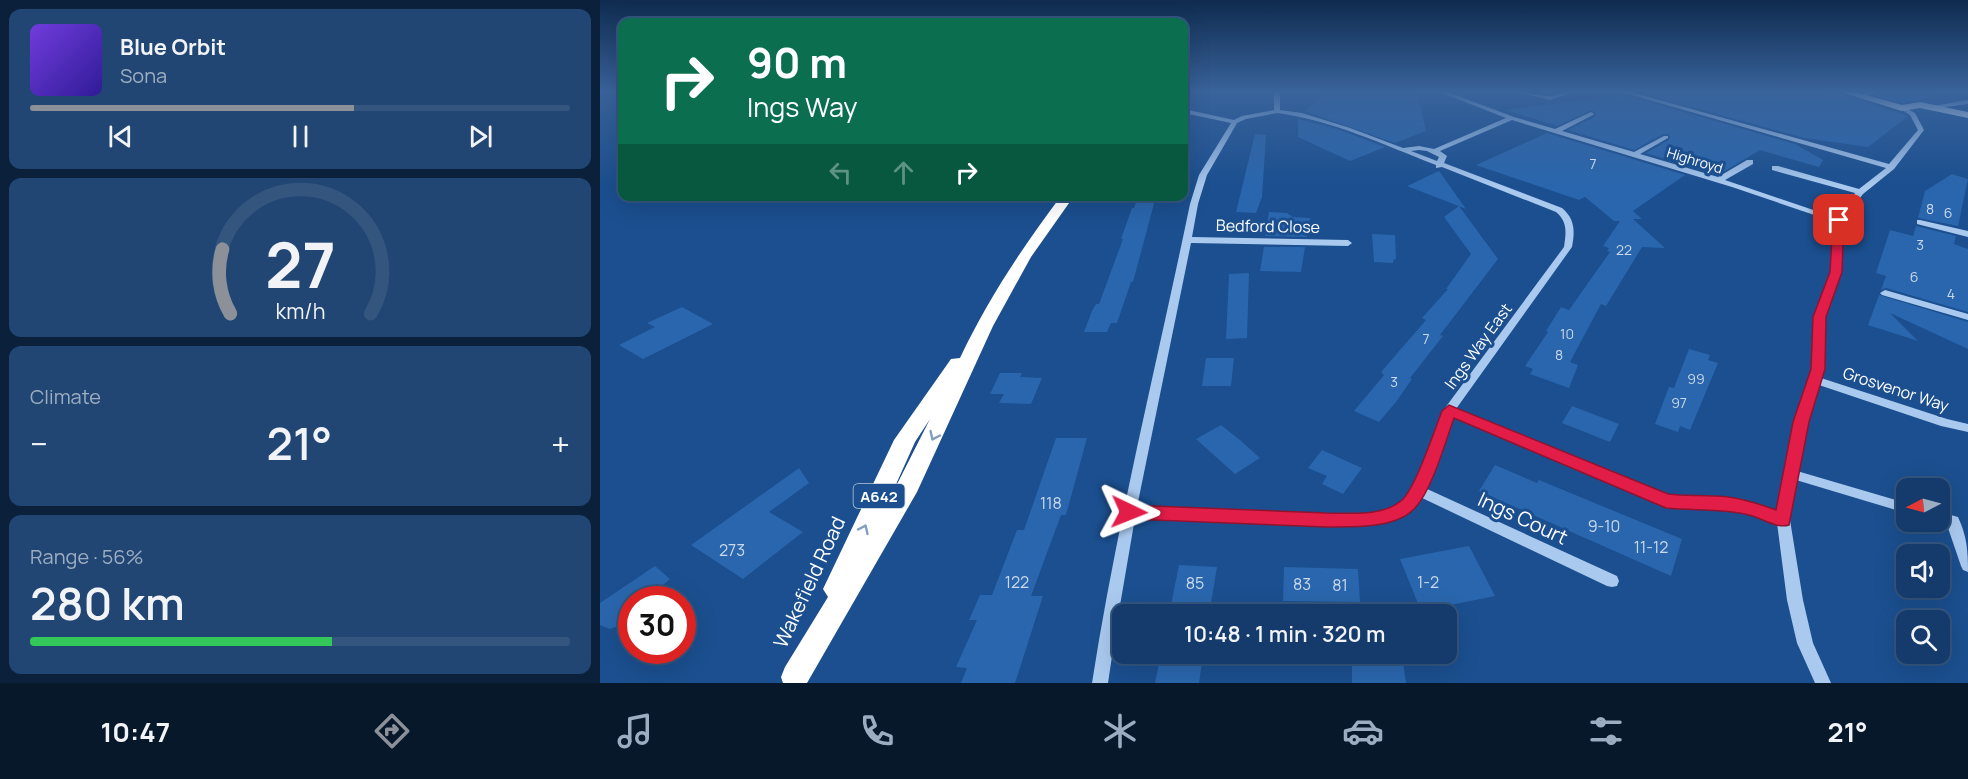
<!DOCTYPE html>
<meta charset="utf-8">
<style>
body{margin:0;font-family:Manrope,sans-serif;background:#214673;color:#f1f3f6;height:100vh;display:flex;flex-direction:column;font-size:22px;white-space:nowrap}
*{box-sizing:border-box;margin:0}
p{font-size:20px;color:#9dadc1}
.icon{flex:none;width:33px;height:33px;fill:none;stroke:currentColor;stroke-width:2;stroke-linecap:round;stroke-linejoin:round}
.map{position:relative;flex:1;overflow:hidden}
.side{display:flex;flex-direction:column;gap:9px;padding:9px;background:#0b203b;width:600px}
.side>*{flex:none}
.banner{position:absolute;left:18px;top:18px;width:570px;height:183px;border-radius:12px;box-shadow:0 6px 24px #0002,0 0 0 2px #33557e;background:#0b6e4f;color:#fff;overflow:hidden}
.needle{width:39px;rotate:264deg}
.controls{position:absolute;left:1296px;top:478px;display:grid;gap:12px}
.controls a{display:grid;place-items:center;width:54px;height:54px;border-radius:12px;background:#143b6b;box-shadow:0 6px 24px #0002,0 0 0 2px #33557e;font-size:30px}
.speed{position:absolute;left:18px;top:586px;display:flex;gap:12px;font-size:30px;font-weight:700;text-align:center}
.speed>*{display:grid;place-content:center;width:78px;height:78px;border-radius:50%;background:#143b6b;box-shadow:0 6px 24px #0002,0 0 0 2px #33557e;line-height:1}
.speed .limit{border:9px solid #d22;background:#fff;color:#111}
.pin{position:absolute;display:grid;place-items:center;width:51px;height:51px;color:#fff;margin:-26px;border-radius:12px;box-shadow:0 3px 9px #0006}
.me{position:absolute;width:66px;margin:-33px;rotate:92deg;stroke-linejoin:round;filter:drop-shadow(0 0 4px #0008)}
.turn{display:flex;align-items:center;gap:21px;height:126px;padding:0 30px;font-size:27px}
.turn .icon{width:78px;height:78px;stroke-width:2.5}
.turn b{display:block;font-size:42px;line-height:51px}
.lanes{display:flex;align-items:center;height:57px;padding:0 30px;background:#0003;justify-content:center;gap:30px;direction:ltr}
.lanes .off{opacity:.35}
.big{font-size:45px;font-weight:600;line-height:1.1}
.side .widget{flex:1;display:flex;flex-direction:column;justify-content:center;gap:9px;min-width:0;padding:0 21px;border-radius:12px;background:#214673}
.side .dial{align-items:center;gap:0}
.dial svg{height:156px;overflow:visible;fill:none;stroke:#33557e;stroke-width:7;stroke-linecap:round;text-anchor:middle}
.dial text{fill:#f1f3f6;stroke:none}
.song{display:flex;align-items:center;gap:18px}
.cover{width:72px;height:72px;border-radius:9px;background:linear-gradient(135deg,hsl(260 70% 55%),hsl(250 70% 35%))}
.played{height:6px;border-radius:3px;background:linear-gradient(90deg,#8c9099 60%,#33557e 60%)}
.keys{display:flex;justify-content:space-around;direction:ltr}
.heat{display:flex;justify-content:space-between;align-items:center;font-size:33px;direction:ltr}
.charge{height:9px;border-radius:4px;background:linear-gradient(90deg,#34c759 56%,#33557e 0)}
.trip{position:absolute;left:512px;top:604px;width:345px;height:60px;border-radius:12px;background:#143b6b;box-shadow:0 6px 24px #0002,0 0 0 2px #33557e;font-weight:600;line-height:60px;text-align:center}
.menu{display:flex;height:96px;justify-content:space-around;align-items:center;background:#08182b;color:#9dadc1}
.menu .icon{width:42px;height:42px}
.menu .current{color:#8c9099}
.menu b{font-size:27px;color:#f1f3f6}
main{display:flex;flex:1;min-height:0}
.map>svg:first-child{display:block}
</style>
<main>
<section class="side">
<div class="widget">
<div class="song"><i class="cover"></i><div><b>Blue Orbit</b><p>Sona</p></div></div>
<div class="played"></div>
<div class="keys"><svg class="icon" aria-label="previous" viewBox="0 0 24 24"><path d="M18 5L8 12l10 7zM5 5v14"/></svg><svg class="icon" aria-label="pause" viewBox="0 0 24 24"><path d="M8 5v14M16 5v14"/></svg><svg class="icon" aria-label="next" viewBox="0 0 24 24"><path d="M6 5l10 7-10 7zM19 5v14"/></svg></div>
</div>
<div class="widget dial"><svg viewBox="0 0 100 80">
<path d="M14 69A42 42 0 1 1 86 69"/>
<path d="M14 69A42 42 0 0 1 10 36" stroke="#8c9099"/>
<text x="50" y="56" font-size="32" font-weight="700">27</text>
<text x="50" y="72" font-size="11">km/h</text>
</svg></div>
<div class="widget"><p>Climate</p>
<div class="heat"><a>−</a><b class="big">21°</b><a>+</a></div>
</div>
<div class="widget"><p>Range · 56%</p><b class="big">280 km</b><div class="charge"></div></div>
</section>
<div class="map">
<svg width="1368" height="683" viewBox="0 0 1368 683">
<rect width="100%" height="100%" fill="#1b4f8f"/>
<path fill="#2a66ad" d="M 728,91 L 817,91 L 826,131 L 795,143 L 705,111 Z
M 1056,91 L 1220,91 L 1239,96 L 1239,94 L 1308,116 L 1268,147 L 1204,138 L 1041,93 Z
M 1280,91 L 1342,91 L 1321,100 L 1302,103 L 1274,95 Z
M 1024,95 L 1195,144 L 1223,160 L 1219,167 L 1160,150 L 1118,175 L 1046,153 L 1069,140 L 1070,136 L 1068,134 L 1063,134 L 1034,150 L 968,130 L 995,117 L 996,114 L 992,110 L 957,126 L 905,110 Z
M 698,119 L 737,129 L 785,147 L 750,161 L 698,137 Z
M 947,133 L 1085,175 L 1033,211 L 1042,219 L 1033,219 L 1065,248 L 1042,247 L 1006,306 L 1001,304 L 970,362 L 978,365 L 969,388 L 930,374 L 933,369 L 925,366 L 948,332 L 946,331 L 961,307 L 969,310 L 1010,252 L 1007,251 L 1009,248 L 1003,246 L 1020,221 L 1014,221 L 985,197 L 979,200 L 876,165 Z
M 655,134 L 666,135 L 662,197 L 656,213 L 636,212 Z
M 839,171 L 866,209 L 807,186 Z
M 1352,174 L 1368,179 L 1358,226 L 1318,218 L 1325,191 Z
M 538,196 L 555,200 L 533,282 L 531,282 L 517,323 L 511,323 L 507,332 L 484,332 L 492,311 L 496,304 L 499,304 L 523,239 L 521,239 L 532,208 L 534,208 Z
M 859,206 L 898,259 L 840,335 L 843,336 L 810,378 L 812,379 L 796,402 L 779,422 L 754,411 L 784,375 L 781,372 L 826,320 L 822,318 L 848,289 L 846,289 L 871,254 L 844,217 Z
M 669,212 L 687,213 L 693,217 L 710,218 L 707,237 L 665,236 Z
M 1316,226 L 1356,236 L 1354,244 L 1368,249 L 1368,312 L 1286,288 L 1281,290 L 1286,276 L 1276,273 L 1290,230 L 1313,236 Z
M 772,234 L 795,235 L 796,259 L 794,259 L 793,263 L 774,262 Z
M 664,247 L 705,247 L 701,272 L 660,271 Z
M 649,273 L 647,338 L 626,339 L 629,274 Z
M 1279,295 L 1368,322 L 1368,349 L 1290,313 L 1318,341 L 1268,325 Z
M 82,307 L 113,324 L 43,359 L 19,345 L 55,327 L 47,323 Z
M 1089,349 L 1110,355 L 1108,360 L 1118,363 L 1090,430 L 1080,426 L 1078,432 L 1055,424 L 1069,387 L 1074,388 Z
M 606,358 L 634,358 L 631,386 L 602,386 Z
M 400,373 L 422,373 L 420,377 L 442,378 L 431,404 L 399,403 L 404,394 L 390,394 Z
M 972,406 L 1019,424 L 1010,442 L 962,423 Z
M 621,425 L 640,440 L 660,458 L 635,474 L 596,439 Z
M 456,438 L 487,438 L 466,515 L 461,515 L 431,596 L 443,596 L 415,683 L 361,683 L 367,668 L 356,667 L 377,620 L 369,620 L 380,595 L 392,595 L 417,530 L 424,530 Z
M 722,450 L 762,468 L 743,494 L 722,484 L 727,476 L 708,468 Z
M 895,465 L 937,483 L 939,480 L 1082,539 L 1071,576 L 879,491 Z
M 199,468 L 209,483 L 169,512 L 203,532 L 143,579 L 91,545 Z
M 869,546 L 895,596 L 821,611 L 800,559 Z
M 579,565 L 617,567 L 609,615 L 569,615 Z
M 55,566 L 70,579 L 58,589 L 71,600 L 32,600 L 32,621 L 10,629 L 0,625 L 0,603 Z
M 684,567 L 758,569 L 760,602 L 683,601 Z
M 561,654 L 603,654 L 599,683 L 555,683 Z
M 752,654 L 802,654 L 806,683 L 752,683 Z"/>
<g fill="none" stroke-linecap="round" stroke-linejoin="round">
<path fill="#a9c9ee" fill-rule="evenodd" d="M 674,91 L 680,91 L 680,110 L 702,113 L 750,128 L 803,148 L 819,146 L 834,149 L 906,118 L 837,91 L 845,91 L 914,117 L 955,129 L 991,112 L 994,114 L 993,115 L 962,131 L 1034,152 L 1064,136 L 1068,136 L 1068,138 L 1040,154 L 1118,177 L 1147,160 L 1153,160 L 1153,164 L 1125,180 L 1237,218 L 1255,193 L 1172,170 L 1172,166 L 1178,166 L 1259,189 L 1286,168 L 1018,91 L 1027,91 L 1289,164 L 1318,130 L 1310,115 L 1299,108 L 1304,107 L 1315,113 L 1324,130 L 1294,169 L 1263,194 L 1243,221 L 1241,272 L 1224,317 L 1224,369 L 1221,378 L 1347,419 L 1368,424 L 1368,432 L 1341,426 L 1219,385 L 1207,422 L 1197,471 L 1306,503 L 1306,513 L 1196,480 L 1190,520 L 1203,600 L 1213,643 L 1231,683 L 1215,683 L 1197,643 L 1187,600 L 1177,523 C 1158,516 1138,509 1117,507 C 1098,506 1081,511 1061,505 L 853,417 L 825,488 L 1017,576 L 1019,581 L 1017,586 L 1012,587 L 1007,586 L 820,497 L 813,509 L 791,520 L 758,525 L 535,518 L 517,623 L 508,683 L 492,683 C 517,522 557,364 590,204 L 599,175 L 631,123 L 584,113 L 584,109 L 634,120 L 642,116 L 674,110 ZM 677,113 C 732,120 784,145 836,165 L 836,168 L 842,167 L 956,212 C 968,222 966,233 964,247 L 845,408 L 812,488 L 803,501 L 784,511 L 758,515 L 537,507 L 591,243 L 748,246 L 752,243 L 748,240 L 592,237 L 598,204 L 607,175 L 637,123 L 646,119 ZM 912,120 L 1132,187 L 1235,222 L 1231,272 L 1214,317 L 1212,369 L 1195,422 L 1177,512 L 1151,503 L 1117,497 L 1090,499 L 1068,496 L 856,409 L 972,247 C 975,231 975,219 962,208 L 844,163 L 847,156 L 840,151 ZM 819,150 L 827,151 L 839,157 L 837,161 L 811,151 Z
M 912,91 C 925,91 939,97 952,96 C 960,94 967,91 976,91 L 950,100 Z
M 1270,91 L 1278,91 L 1264,97 L 1259,96 Z
M 1368,100 L 1368,104 L 1331,109 L 1328,107 Z
M 1317,220 L 1320,220 L 1368,231 L 1368,237 L 1317,224 Z
M 1285,290 L 1368,314 L 1368,320 L 1282,295 L 1280,293 Z
M 1340,512 L 1358,517 C 1367,536 1368,551 1368,572 L 1363,570 L 1361,566 L 1347,525 L 1339,522 Z"/>
<path fill="#f0f6ff" fill-rule="evenodd" d="M 1238,91 L 1251,91 L 1302,105 L 1320,102 L 1368,112 L 1368,118 L 1320,108 L 1302,111 Z"/>
<path fill="#fff" fill-rule="evenodd" d="M 461,196 L 474,196 L 431,257 L 393,326 L 317,492 L 207,683 L 183,683 L 181,677 L 185,667 L 228,597 L 223,589 L 294,440 L 351,359 L 360,358 C 388,299 422,248 461,196 ZM 330,419 L 288,502 L 315,442 Z"/>
</g>
<defs><path id="oneway-chevron" d="M-2-3.5L2.5 0L-2 3.5" fill="none" stroke-width="1.6" stroke-linecap="round" stroke-linejoin="round" transform="scale(1.5)"/></defs>
<g stroke="#829ec1">
<use href="#oneway-chevron" transform="translate(334 436) rotate(115)"/>
<use href="#oneway-chevron" transform="translate(264 529) rotate(-65)"/>
</g>
<linearGradient id="sky" x2="0" y2="1"><stop stop-color="#0f2b4f"/><stop offset="0.49" stop-color="#39639b"/><stop offset="1" stop-color="#39639b" stop-opacity="0"/></linearGradient>
<rect width="1368" height="186" fill="url(#sky)"/>
<path fill="#e11d48" stroke="#92132f" stroke-width="1.5" d="M 1239,217 L 1244,220 L 1242,272 L 1226,317 L 1225,369 L 1209,422 L 1189,525 C 1177,529 1162,518 1149,515 C 1122,508 1094,511 1066,508 L 854,418 C 845,443 832,490 815,508 C 796,529 752,527 726,527 L 529,519 L 523,517 L 520,512 L 523,507 L 529,505 L 726,513 C 749,513 783,517 802,500 C 816,487 834,431 842,411 L 849,405 L 1068,494 C 1084,496 1099,495 1115,496 C 1136,496 1157,503 1176,510 L 1193,422 L 1211,369 L 1213,317 L 1230,272 L 1233,220 Z"/>
<g text-anchor="middle" dominant-baseline="central" stroke-width="6" stroke-linejoin="round" paint-order="stroke">
<g font-size="14" fill="#fff" stroke="#1b4f8f">
<text transform="translate(1095 160) rotate(17)">Highroyd</text>
</g>
<g font-size="14" fill="#cad9ea">
<text x="993" y="163">7</text>
<text x="1330" y="208">8</text>
<text x="1348" y="212">6</text>
<text x="1320" y="244">3</text>
<text x="1024" y="249">22</text>
<text x="1314" y="276">6</text>
<text x="1351" y="293">4</text>
<text x="967" y="333">10</text>
<text x="826" y="338">7</text>
<text x="959" y="354">8</text>
<text x="1096" y="378">99</text>
<text x="794" y="381">3</text>
<text x="1079" y="402">97</text>
</g>
<rect fill="#1b4f8f" stroke="#bbcadd" stroke-width="1.5" x="253.5" y="484" width="51" height="24" rx="4.5"/>
<g font-size="15" font-weight="bold" fill="#fff">
<text x="279" y="496">A642</text>
</g>
<g font-size="16" fill="#fff" stroke="#1b4f8f">
<text transform="translate(668 226) rotate(1)">Bedford Close</text>
<text transform="translate(878 346) rotate(-54)">Ings Way East</text>
<text transform="translate(1296 389) rotate(18)">Grosvenor Way</text>
</g>
<g font-size="16" fill="#cad9ea">
<text x="451" y="503">118</text>
<text x="1004" y="526">9-10</text>
<text x="1051" y="547">11-12</text>
<text x="132" y="550">273</text>
<text x="417" y="582">122</text>
<text x="828" y="582">1-2</text>
<text x="595" y="583">85</text>
<text x="702" y="584">83</text>
<text x="740" y="585">81</text>
</g>
<g font-size="20" fill="#fff" stroke="#1b4f8f">
<text transform="translate(923 518) rotate(25)">Ings Court</text>
<text transform="translate(209 582) rotate(-65)">Wakefield Road</text>
</g>
</g>
</svg>
<div class="controls">
<a><svg class="needle" viewBox="-14 -14 28 28"><path d="M0-13l5 13h-10z" fill="#e53935"/><path d="M0 13l5-13h-10z" fill="#9dadc1"/></svg></a>
<a><svg class="icon" aria-label="sound" viewBox="0 0 24 24"><path d="M4 9h4l5-4v14l-5-4H4zM17 9q2 3 0 6"/></svg></a>
<a><svg class="icon" aria-label="search" viewBox="0 0 24 24"><circle cx="10" cy="10" r="6"/><path d="M15 15l6 6"/></svg></a>
</div>
<div class="speed"><div class="limit">30</div></div>
<div class="pin" style="left:1239px;top:220px;background:#d93025"><svg class="icon" aria-label="arrive" viewBox="0 0 24 24"><path d="M6 21V4h12l-3 4 3 4H6"/></svg></div>
<svg class="me" style="left:529px;top:512px" viewBox="-20 -20 40 40"><path d="M0-17L14 15 0 8-14 15z" fill="#e11d48" stroke="#fff" stroke-width="4"/></svg>
<div class="trip">10:48 · 1 min · 320 m</div>
<div class="banner">
<div class="turn"><svg class="icon" aria-label="right" viewBox="0 0 24 24"><path d="M7 20v-9h11M14 6l5 5-5 5"/></svg><div><b>90 m</b>Ings Way</div></div>
<div class="lanes"><svg class="icon off" aria-label="left" viewBox="0 0 24 24"><path d="M17 20v-9H6M10 6l-5 5 5 5"/></svg><svg class="icon off" aria-label="ahead" viewBox="0 0 24 24"><path d="M12 20V5M6 11l6-6 6 6"/></svg><svg class="icon" aria-label="right" viewBox="0 0 24 24"><path d="M7 20v-9h11M14 6l5 5-5 5"/></svg></div>
</div>
</div>
</main>
<nav class="menu">
<b>10:47</b>
<svg class="icon current" aria-label="directions" viewBox="0 0 24 24"><path d="M12 3l9 9-9 9-9-9zM9 14v-3h6M13 9l2 2-2 2"/></svg>
<svg class="icon" aria-label="music" viewBox="0 0 24 24"><path d="M9 18V5l10-2v13"/><circle cx="6" cy="18" r="3"/><circle cx="16" cy="16" r="3"/></svg>
<svg class="icon" aria-label="phone" viewBox="0 0 24 24"><path d="M5 4h4l2 5-3 2q2 4 5 5l2-3 5 2v4C11 20 4 13 5 4z"/></svg>
<svg class="icon" aria-label="climate" viewBox="0 0 24 24"><path d="M12 3v18M4 7l16 10M4 17L20 7"/></svg>
<svg class="icon" aria-label="car" viewBox="0 0 24 24"><path d="M5 17H2v-5l4-1 3-4h7l3 4 3 1v5h-3M9 17h6M6 11h13"/><circle cx="7" cy="17" r="2"/><circle cx="17" cy="17" r="2"/></svg>
<svg class="icon" aria-label="filters" viewBox="0 0 24 24"><path d="M4 7h16M4 17h16"/><circle cx="9" cy="7" r="2"/><circle cx="15" cy="17" r="2"/></svg>
<b>21°</b>
</nav>
